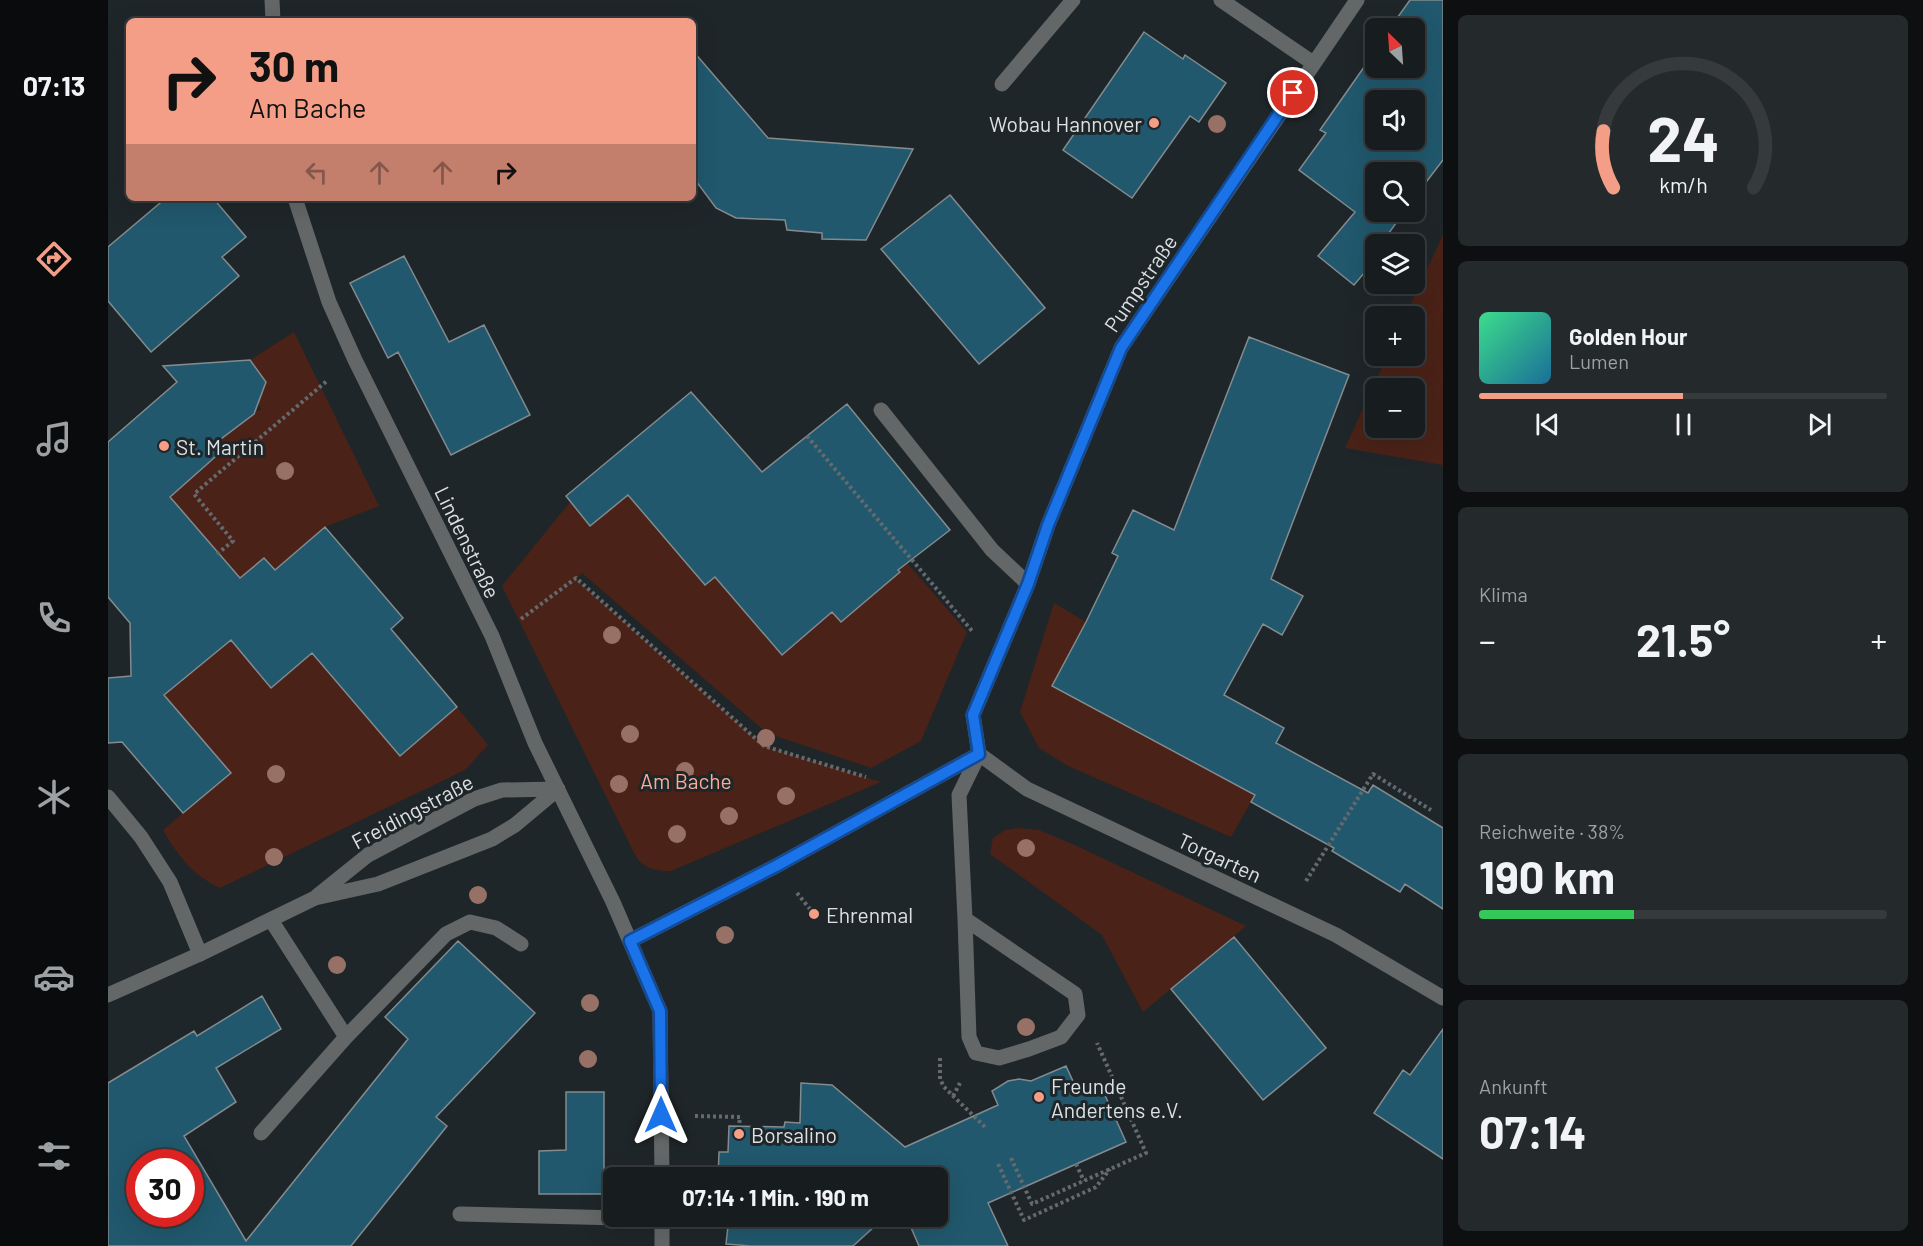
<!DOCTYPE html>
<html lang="de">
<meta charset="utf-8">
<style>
body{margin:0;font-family:Barlow,sans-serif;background:#24292c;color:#f1f3f6;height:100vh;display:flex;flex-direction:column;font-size:22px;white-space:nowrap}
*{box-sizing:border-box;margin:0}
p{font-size:20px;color:#9ea1a4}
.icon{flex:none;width:33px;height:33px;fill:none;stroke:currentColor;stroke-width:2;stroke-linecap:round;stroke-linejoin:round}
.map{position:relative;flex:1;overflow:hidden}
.drawer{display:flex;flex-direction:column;gap:15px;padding:15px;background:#0d0f11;width:480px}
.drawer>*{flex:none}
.guide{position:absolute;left:18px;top:18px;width:570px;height:183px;border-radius:9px;box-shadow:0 6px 24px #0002,0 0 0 2px #363a3d;background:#f49e87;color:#111;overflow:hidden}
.needle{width:39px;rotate:335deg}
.buttons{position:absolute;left:1257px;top:18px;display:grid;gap:12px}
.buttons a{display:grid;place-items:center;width:60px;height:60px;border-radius:9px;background:#171c1f;box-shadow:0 6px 24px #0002,0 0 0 2px #363a3d;font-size:30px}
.speed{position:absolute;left:18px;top:1149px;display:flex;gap:12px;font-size:30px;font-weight:700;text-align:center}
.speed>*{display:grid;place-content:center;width:78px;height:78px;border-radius:50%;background:#171c1f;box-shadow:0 6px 24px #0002,0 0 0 2px #363a3d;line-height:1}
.speed .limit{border:9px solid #d22;background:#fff;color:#111}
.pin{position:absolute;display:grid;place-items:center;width:51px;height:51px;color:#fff;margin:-26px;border:3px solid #fff;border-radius:50%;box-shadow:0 2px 6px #0007}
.me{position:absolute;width:66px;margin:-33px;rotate:0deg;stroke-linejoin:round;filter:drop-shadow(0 0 4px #0008)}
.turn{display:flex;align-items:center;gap:21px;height:126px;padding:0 24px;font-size:27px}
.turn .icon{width:78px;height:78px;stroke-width:2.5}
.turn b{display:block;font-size:42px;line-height:51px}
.lanes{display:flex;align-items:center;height:57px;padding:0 24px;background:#0003;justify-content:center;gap:30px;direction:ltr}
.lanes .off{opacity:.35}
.big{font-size:45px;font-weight:700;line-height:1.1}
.drawer .tile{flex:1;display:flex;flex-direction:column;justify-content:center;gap:9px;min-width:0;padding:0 21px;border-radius:9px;background:#24292c}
.drawer .dial{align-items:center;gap:0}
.dial svg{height:156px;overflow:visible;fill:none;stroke:#363a3d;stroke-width:7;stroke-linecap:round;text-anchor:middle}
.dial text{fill:#f1f3f6;stroke:none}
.song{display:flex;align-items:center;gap:18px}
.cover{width:72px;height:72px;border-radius:9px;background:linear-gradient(135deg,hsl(150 70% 55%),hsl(200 70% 35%))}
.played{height:6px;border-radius:3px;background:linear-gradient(90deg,#f49e87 50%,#363a3d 50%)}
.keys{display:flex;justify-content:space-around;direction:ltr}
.heat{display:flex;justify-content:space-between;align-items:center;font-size:33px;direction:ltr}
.charge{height:9px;border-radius:4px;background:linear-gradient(90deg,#34c759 38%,#363a3d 0)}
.trip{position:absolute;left:495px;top:1167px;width:345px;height:60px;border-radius:9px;background:#171c1f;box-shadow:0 6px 24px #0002,0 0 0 2px #363a3d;font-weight:700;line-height:60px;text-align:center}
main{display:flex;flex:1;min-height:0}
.dock{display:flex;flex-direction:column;width:108px;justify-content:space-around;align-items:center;background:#090b0c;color:#9ea1a4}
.dock .icon{width:42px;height:42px}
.dock .active{color:#f49e87}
.dock b{font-size:27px;color:#f1f3f6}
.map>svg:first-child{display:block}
</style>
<main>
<nav class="dock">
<b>07:13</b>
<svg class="icon active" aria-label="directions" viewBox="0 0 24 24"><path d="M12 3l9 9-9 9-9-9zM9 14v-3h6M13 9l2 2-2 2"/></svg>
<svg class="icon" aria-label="music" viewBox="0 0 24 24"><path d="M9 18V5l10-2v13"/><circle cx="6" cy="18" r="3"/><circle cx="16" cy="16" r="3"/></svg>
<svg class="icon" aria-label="phone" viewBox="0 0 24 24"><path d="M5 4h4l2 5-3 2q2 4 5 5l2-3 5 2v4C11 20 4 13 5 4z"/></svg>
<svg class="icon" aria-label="climate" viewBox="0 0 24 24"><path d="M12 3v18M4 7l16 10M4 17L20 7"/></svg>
<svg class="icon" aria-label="car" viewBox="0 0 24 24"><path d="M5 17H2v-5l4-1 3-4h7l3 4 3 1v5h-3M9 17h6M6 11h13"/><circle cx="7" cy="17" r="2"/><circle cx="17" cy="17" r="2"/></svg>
<svg class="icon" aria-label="filters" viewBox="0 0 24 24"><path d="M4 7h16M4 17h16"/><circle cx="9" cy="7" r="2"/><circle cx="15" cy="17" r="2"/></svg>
</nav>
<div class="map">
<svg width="1335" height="1246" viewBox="0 0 1335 1246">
<rect width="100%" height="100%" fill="#1f2629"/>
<path fill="#4a2217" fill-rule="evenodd" d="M 1335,235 L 1335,465 L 1237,448 L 1279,356 L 1306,356 L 1306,316 L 1297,316 ZM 1306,388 L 1306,428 L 1268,428 L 1268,388 Z
M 186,332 L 271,506 L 217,527 L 167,570 L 156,558 L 119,589 L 60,498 L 115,451 L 106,439 L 124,424 L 128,428 L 132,426 L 128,421 L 146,406 L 150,411 L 153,409 L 150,403 L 158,382 L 142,360 Z
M 536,481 L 542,520 L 596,585 L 607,577 L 673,655 L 724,612 L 733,621 L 792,572 L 760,534 L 768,527 L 859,632 L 813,741 L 763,768 L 659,733 L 474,573 L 468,579 L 656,746 L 773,782 L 563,871 C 547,871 536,869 527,855 L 394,586 L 462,502 L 482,526 Z
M 946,603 L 978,622 L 944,686 L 1147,795 L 1123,837 L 960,766 L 931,748 L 912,712 Z
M 123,640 L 163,687 L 204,653 L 292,755 L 349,707 L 380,745 L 357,770 L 112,888 C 84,875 70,856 55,830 L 122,773 L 56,695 Z
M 910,828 L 931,830 L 969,846 L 1138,926 L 1035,1012 L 994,935 L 882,854 L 885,838 L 897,830 Z"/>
<path fill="#21586d" stroke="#838b8e" stroke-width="1.5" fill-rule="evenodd" d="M 1302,0 L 1335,0 L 1335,160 L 1306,198 L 1306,172 L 1268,172 L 1268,212 L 1296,212 L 1273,244 L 1274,244 L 1268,244 L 1268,259 L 1246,285 L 1210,256 L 1247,212 L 1191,170 L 1218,133 L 1212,130 L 1268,50 L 1268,68 L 1306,68 L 1306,28 L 1282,28 ZM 1268,100 L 1306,100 L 1306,140 L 1268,140 Z
M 1036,32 L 1075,59 L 1077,55 L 1118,83 L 1091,122 L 1082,116 L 1024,198 L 955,150 Z
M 585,51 L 660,138 L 805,149 L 758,240 L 714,239 L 714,233 L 679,230 L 677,220 L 628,218 L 608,208 L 585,177 Z
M 842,195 L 937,308 L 871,364 L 773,249 Z
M 58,198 L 105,198 L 138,237 L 114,257 L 131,276 L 43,352 L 0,301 L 0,247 Z
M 296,256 L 341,342 L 376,325 L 422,415 L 343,455 L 290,352 L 280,358 L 242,283 Z
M 1141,337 L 1241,375 L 1163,579 L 1195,596 L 1174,635 L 1155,624 L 1116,695 L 1176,728 L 1168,743 L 1260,793 L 1265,785 L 1335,828 L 1335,909 L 1297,884 L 1292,892 L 1224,851 L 1226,848 L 1143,802 L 1147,795 L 944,686 L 978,622 L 1010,556 L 1004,553 L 1025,510 L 1066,530 Z
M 142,360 L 158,382 L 146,414 L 109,442 L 115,450 L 62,497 L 132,578 L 156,558 L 167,570 L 217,527 L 295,618 L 283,629 L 349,707 L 292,756 L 204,653 L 163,688 L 123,640 L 56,695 L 123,773 L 75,813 L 14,742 L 0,743 L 0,678 L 23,676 L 22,623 L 0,597 L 0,442 L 69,382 L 55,366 Z
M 583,392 L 654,472 L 739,404 L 842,530 L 790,570 L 792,572 L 733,622 L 724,612 L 674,655 L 607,577 L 597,585 L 520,495 L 482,526 L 458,496 Z
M 1126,937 L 1218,1048 L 1155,1100 L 1063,989 Z
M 350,941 L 427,1013 L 328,1117 L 339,1126 L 243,1246 L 0,1246 L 0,1083 L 86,1031 L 89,1036 L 154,996 L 173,1029 L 108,1068 L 128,1102 L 76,1136 L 138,1241 L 300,1039 L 277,1017 ZM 32,1162 L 82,1162 L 82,1214 L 32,1214 Z
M 1335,1029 L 1335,1159 L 1266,1113 L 1295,1070 L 1302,1075 Z
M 958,1066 L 971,1094 L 992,1084 L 1018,1142 L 880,1203 L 900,1246 L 811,1246 L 798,1216 L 830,1216 L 830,1178 L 610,1178 L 611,1152 L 620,1152 L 621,1126 L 676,1127 L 677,1122 L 692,1123 L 693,1083 L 724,1085 L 797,1147 L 890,1105 L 884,1091 L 900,1081 L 911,1079 L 923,1081 Z
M 458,1092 L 496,1092 L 496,1194 L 431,1194 L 431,1151 L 458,1150 Z
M 610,1216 L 778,1216 L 745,1246 L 643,1246 L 618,1244 L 621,1217 Z"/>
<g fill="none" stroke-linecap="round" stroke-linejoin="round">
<path stroke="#646a6d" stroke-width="4" stroke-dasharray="3 3" stroke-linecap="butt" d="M 699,436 L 865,632
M 109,554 L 125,541 L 86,494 L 220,380
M 413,619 L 468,578 L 656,746 L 758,777
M 1198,881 L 1265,774 L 1323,810
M 689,893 L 706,914
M 832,1058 L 832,1079 L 836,1087 L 879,1129
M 845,1096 L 852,1083
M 587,1116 L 632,1117 L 631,1126
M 903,1158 L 924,1204 L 1038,1153 L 989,1043
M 890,1164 L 916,1220 L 988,1187 L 1002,1169
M 968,1164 L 976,1181"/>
<path stroke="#636768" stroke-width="15" d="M 894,84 L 965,0
M 773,410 L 884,550 L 920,584
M 0,797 L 33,837 L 62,882 L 92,954
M 857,919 L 861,1037 L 868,1053 L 891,1058 L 921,1049 L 953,1037 L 970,1015 L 967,994 L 857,919 L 851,795 L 871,754
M 238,1037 L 338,934 L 362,922 L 388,928 L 413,944
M 153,1133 L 238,1037 L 163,920
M 352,1214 L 554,1219"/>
<path stroke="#636768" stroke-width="15" d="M 164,0 L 165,21
M 1113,0 L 1205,63
M 187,198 L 221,302 L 247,360 L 384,636 L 427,743 L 505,902 L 552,1011 L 554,1178
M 871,754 L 865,715 L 920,584 L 940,525 L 1013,348 L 1249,0
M 871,754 L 919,789 L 1228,935 L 1335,998
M 209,896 L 260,855 L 366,799 L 394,790 L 450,789
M 522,941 L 668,866 L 871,754
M 0,995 L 92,954 L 207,898 L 270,884 L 384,839 L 407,825 L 450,789
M 554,1246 L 554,1216"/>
</g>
<g fill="#977066">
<circle cx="1109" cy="124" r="9"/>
<circle cx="177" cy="471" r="9"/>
<circle cx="504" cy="635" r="9"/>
<circle cx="522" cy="734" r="9"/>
<circle cx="658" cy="738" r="9"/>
<circle cx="577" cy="771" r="9"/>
<circle cx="168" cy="774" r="9"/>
<circle cx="511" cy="784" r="9"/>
<circle cx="678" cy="796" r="9"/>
<circle cx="621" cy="816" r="9"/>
<circle cx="569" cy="834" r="9"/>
<circle cx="918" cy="848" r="9"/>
<circle cx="166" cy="857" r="9"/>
<circle cx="370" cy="895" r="9"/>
<circle cx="617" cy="935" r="9"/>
<circle cx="229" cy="965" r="9"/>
<circle cx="482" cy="1003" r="9"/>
<circle cx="918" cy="1027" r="9"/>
<circle cx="480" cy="1059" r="9"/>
</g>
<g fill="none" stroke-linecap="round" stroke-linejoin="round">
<defs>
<path id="route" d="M 553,1115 L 552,1011 L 522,941 L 668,866 L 871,754 L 865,715 L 920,584 L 940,525 L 1013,348 L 1185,93"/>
</defs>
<use href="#route" stroke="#114b97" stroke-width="15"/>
<use href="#route" stroke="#1a73e8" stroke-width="10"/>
</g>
<g fill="#f49e87" stroke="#1f2629" stroke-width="2">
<circle cx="1046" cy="123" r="6"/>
<circle cx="56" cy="446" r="6"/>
<circle cx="706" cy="914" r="6"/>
<circle cx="931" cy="1097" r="6"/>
<circle cx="631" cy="1134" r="6"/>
</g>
<g text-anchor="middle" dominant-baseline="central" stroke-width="6" stroke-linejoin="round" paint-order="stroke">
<g font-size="21" fill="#dce1e3" stroke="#1f2629" text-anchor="start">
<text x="1034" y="123" text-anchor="end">Wobau Hannover</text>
<text x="68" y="446">St. Martin</text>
<text x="718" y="914">Ehrenmal</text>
<text x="943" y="1085">Freunde<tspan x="943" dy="24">Andertens e.V.</tspan></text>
<text x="643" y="1134">Borsalino</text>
</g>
<g font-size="21" fill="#dce1e3" stroke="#1f2629">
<text transform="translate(1032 283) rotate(-56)">Pumpstraße</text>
<text transform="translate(360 542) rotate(64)">Lindenstraße</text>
<text transform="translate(304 811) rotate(-28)">Freidingstraße</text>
<text transform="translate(1112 857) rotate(25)">Torgarten</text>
</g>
<g font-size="21" fill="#faac97" stroke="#1f2629">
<text x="578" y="780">Am Bache</text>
</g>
</g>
</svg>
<div class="buttons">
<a><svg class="needle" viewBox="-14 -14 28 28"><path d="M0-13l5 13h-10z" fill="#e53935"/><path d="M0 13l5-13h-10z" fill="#9ea1a4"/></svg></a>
<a><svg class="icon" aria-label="sound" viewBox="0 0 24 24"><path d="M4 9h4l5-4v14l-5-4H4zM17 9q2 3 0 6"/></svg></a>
<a><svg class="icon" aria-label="search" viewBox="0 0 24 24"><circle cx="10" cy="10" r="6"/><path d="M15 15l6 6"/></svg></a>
<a><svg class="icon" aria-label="layers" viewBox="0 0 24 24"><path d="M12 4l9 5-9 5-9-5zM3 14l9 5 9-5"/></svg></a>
<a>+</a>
<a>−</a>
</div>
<div class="speed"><div class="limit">30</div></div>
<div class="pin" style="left:1185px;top:93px;background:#d93025"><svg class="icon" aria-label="arrive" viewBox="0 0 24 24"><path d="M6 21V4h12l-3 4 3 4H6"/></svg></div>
<svg class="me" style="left:553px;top:1115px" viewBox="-20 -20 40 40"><path d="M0-17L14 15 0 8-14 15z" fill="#1a73e8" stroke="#fff" stroke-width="4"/></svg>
<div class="trip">07:14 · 1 Min. · 190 m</div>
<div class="guide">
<div class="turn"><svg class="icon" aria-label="right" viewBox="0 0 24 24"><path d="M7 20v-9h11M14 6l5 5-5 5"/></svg><div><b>30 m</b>Am Bache</div></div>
<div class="lanes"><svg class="icon off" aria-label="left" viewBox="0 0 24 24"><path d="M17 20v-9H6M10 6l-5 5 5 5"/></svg><svg class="icon off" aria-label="ahead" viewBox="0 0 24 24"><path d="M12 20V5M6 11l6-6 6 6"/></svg><svg class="icon off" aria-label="ahead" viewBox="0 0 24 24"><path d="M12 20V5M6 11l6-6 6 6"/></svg><svg class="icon" aria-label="right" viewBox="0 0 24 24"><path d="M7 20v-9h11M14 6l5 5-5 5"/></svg></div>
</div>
</div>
<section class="drawer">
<div class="tile dial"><svg viewBox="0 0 100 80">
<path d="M14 69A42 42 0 1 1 86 69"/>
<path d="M14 69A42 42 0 0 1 9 40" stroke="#f49e87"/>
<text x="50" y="56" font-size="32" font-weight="700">24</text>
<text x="50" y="72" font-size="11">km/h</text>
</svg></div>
<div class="tile">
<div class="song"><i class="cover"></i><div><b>Golden Hour</b><p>Lumen</p></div></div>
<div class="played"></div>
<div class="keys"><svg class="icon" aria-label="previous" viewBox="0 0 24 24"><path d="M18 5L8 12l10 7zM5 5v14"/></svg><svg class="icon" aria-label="pause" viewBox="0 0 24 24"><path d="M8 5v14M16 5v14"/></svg><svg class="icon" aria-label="next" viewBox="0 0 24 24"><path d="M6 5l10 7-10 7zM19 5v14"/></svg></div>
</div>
<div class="tile"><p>Klima</p>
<div class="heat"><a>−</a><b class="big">21.5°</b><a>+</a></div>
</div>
<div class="tile"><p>Reichweite · 38%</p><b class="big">190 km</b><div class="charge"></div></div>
<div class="tile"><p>Ankunft</p><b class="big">07:14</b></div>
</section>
</main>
